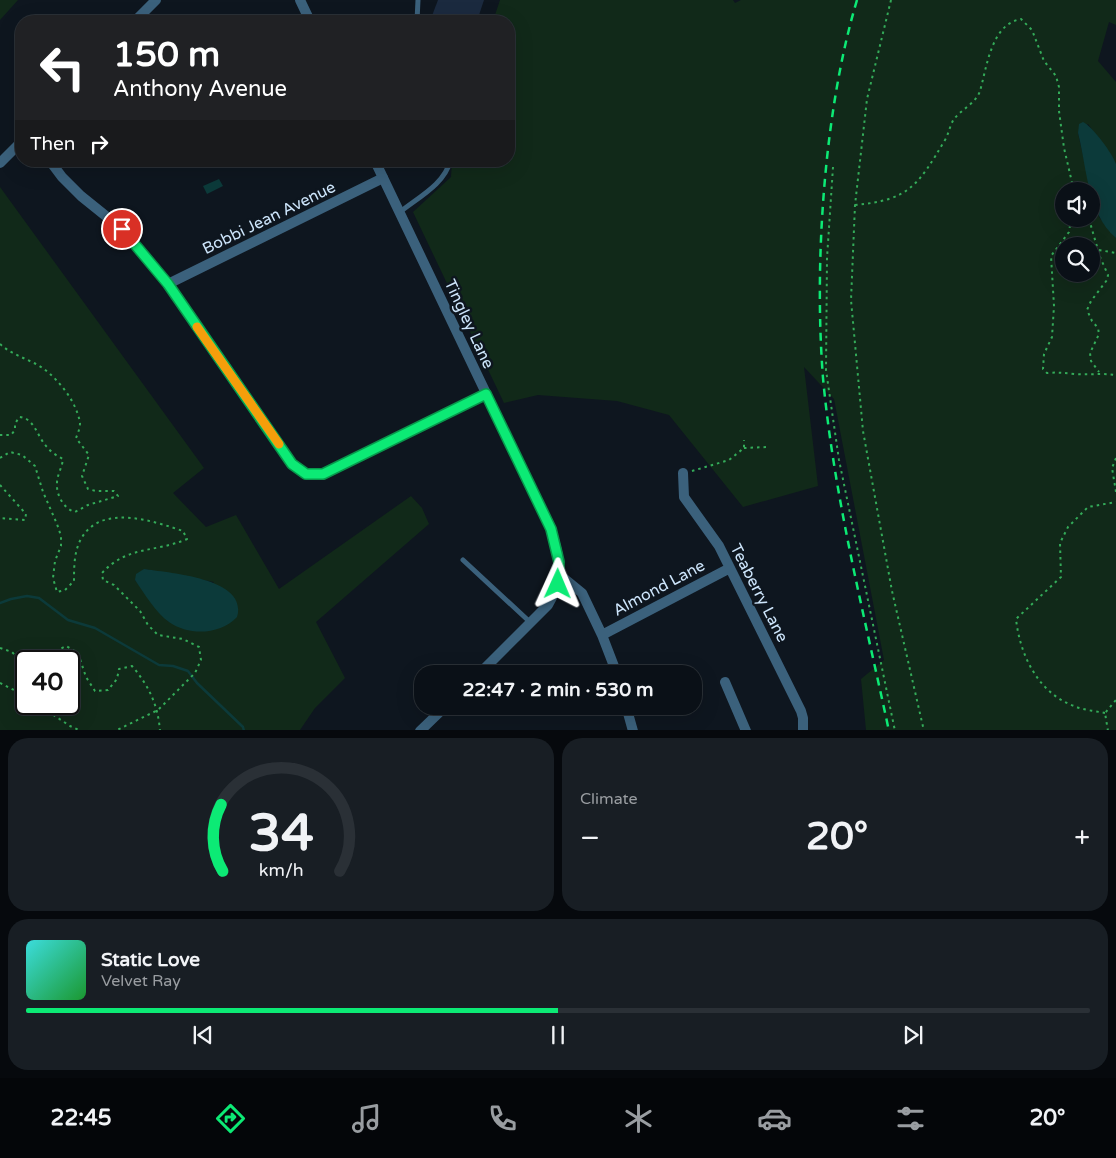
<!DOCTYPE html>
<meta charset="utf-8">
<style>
body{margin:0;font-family:"Varela Round",sans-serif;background:#181e24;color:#f1f3f6;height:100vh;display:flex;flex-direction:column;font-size:19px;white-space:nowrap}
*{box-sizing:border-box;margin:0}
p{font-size:16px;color:#999da1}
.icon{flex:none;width:28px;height:28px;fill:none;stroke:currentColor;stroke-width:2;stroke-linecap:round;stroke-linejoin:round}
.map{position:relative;height:730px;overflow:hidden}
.details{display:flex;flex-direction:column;gap:8px;padding:8px;background:#06090d;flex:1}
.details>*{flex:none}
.hud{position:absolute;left:15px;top:15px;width:500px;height:152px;border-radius:20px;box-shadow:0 5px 20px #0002,0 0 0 1px #2a3036;background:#202124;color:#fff;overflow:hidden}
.controls{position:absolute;left:1055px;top:182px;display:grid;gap:10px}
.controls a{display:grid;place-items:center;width:45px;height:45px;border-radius:50%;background:#0a1017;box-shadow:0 5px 20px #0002,0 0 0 1px #2a3036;font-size:25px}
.speed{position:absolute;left:15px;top:650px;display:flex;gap:10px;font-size:25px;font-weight:700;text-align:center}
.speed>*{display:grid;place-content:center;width:65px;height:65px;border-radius:50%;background:#0a1017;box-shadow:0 5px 20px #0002,0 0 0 1px #2a3036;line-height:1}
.speed .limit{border:2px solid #111;border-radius:8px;background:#fff;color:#111}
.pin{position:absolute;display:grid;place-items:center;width:42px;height:42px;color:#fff;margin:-21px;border:2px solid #fff;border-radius:50%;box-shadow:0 1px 5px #0007}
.me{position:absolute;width:55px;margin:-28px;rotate:1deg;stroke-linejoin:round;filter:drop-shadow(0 0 4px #0008)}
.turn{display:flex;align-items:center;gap:18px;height:105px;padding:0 15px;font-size:22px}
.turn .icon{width:65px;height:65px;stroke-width:2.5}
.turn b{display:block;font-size:35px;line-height:42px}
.then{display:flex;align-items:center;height:48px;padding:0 15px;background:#0003;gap:10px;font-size:19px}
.big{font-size:38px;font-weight:800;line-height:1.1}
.details .tile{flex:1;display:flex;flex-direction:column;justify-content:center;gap:8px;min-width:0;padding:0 18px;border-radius:20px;background:#181e24}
.details .dial{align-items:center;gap:0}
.dial svg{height:130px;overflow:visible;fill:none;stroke:#2a3036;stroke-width:7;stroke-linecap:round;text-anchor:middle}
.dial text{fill:#f1f3f6;stroke:none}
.song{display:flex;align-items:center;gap:15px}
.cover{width:60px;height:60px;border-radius:8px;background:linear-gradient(135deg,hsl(180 70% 55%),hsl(130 70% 35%))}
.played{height:5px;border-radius:2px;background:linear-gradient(90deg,#0cea75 50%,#2a3036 50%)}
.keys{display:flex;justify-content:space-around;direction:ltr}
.heat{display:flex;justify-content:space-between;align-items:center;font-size:28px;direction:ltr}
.details .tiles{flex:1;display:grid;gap:8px;grid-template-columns:1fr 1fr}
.tile:last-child{grid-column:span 2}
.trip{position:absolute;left:414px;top:665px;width:288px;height:50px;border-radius:20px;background:#0a1017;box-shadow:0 5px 20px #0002,0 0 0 1px #2a3036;font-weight:800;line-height:50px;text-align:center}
.menu{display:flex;height:80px;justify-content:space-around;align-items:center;background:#040609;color:#999da1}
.menu .icon{width:35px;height:35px}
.menu .current{color:#0cea75}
.menu b{font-size:22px;color:#f1f3f6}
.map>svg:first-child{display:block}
</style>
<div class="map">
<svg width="1116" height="731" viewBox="0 0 1116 731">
<rect width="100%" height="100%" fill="#0e161f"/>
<path fill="#112919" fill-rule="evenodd" d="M 0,0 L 18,0 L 0,20 Z
M 500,0 L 733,0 L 735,3 L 741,0 L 1116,0 L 1116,25 L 1109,22 L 1098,61 L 1116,82 L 1116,164 L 1088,124 L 1078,133 L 1091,191 L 1064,191 L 1064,219 L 1091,219 L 1091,193 L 1099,217 L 1116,238 L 1116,730 L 866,730 L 861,679 L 884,660 L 834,399 L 804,367 L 818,486 L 743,507 L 669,415 L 617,401 L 538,395 L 504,403 L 413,212 L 451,177 L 452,161 L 509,161 L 509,21 L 493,21 ZM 1064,246 L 1091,246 L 1091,274 L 1064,274 Z
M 0,187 L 204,468 L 173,493 L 206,527 L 236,515 L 279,589 L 411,496 L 422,508 L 429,524 L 316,622 L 345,678 L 315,708 L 300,730 L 0,730 ZM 144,569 L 214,582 L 169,622 L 135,580 ZM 26,661 L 69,661 L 69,704 L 26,704 Z"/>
<path fill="#0c3a3a" d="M 1083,122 C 1092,126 1113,154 1116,164 C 1116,177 1116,221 1116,238 C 1087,213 1087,167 1078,133 L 1079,124 Z
M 219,179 L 223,186 L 207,194 L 203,186 Z
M 144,569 C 169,573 249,578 237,617 C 220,635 189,636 169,622 C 156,613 144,593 135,580 L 136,574 Z"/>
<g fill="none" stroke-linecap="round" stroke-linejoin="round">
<path stroke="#0c3a3a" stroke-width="2.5" d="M 0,603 L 11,599 L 27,596 L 39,598 L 68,620 L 95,628 L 159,665 L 173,666 L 188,671 L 197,683 L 243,727 L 244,731"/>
</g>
<path fill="#1b2a3f" d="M 438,0 L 484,0 L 477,21 L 430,21 Z"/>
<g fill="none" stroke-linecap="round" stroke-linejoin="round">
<path stroke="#34ab59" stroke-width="2" stroke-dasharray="2.5 4" stroke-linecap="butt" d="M 891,0 L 867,99 L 855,205 L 851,300 L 863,431 L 892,591 L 924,731
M 833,167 L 827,258 L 826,370 L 839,460 L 895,731
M 855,205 C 910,200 918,185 945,140 C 949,133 950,125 954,119 C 962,109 976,103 980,91 C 987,67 991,24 1021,19 L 1032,30 L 1044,61 L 1056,76 L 1059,87 L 1059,111 L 1064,148 L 1074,191
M 1071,219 L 1069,232 L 1051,256 L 1054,306 L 1052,337 L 1044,354 L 1043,369 L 1047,373 C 1057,372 1065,373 1075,374 C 1089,375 1102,373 1116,375
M 1089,219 L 1100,257 L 1108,275 L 1107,280 L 1091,301 L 1087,310 L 1092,321 L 1098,328 L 1099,334 L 1090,353 L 1091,361 L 1099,372
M 1099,250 L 1116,253
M 0,344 C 13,356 30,359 44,369 C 60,381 77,403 80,423 C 80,428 78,433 76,438 L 89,455 L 82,476 L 88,489 L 96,491 L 114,491 L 118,496 L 88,505 L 75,512 C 64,509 56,495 57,483 C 57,475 62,468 63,459 C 57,456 51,452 47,447 C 37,437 35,418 19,417 L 15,424 L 15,430 L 11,435 L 0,435
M 744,448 L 767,447
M 0,458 L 10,452 L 22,455 L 35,466 L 43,492 L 57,524 L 61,536 L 61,546 L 55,561 L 53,578 L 57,592 L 65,590 L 74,581 C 74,568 74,551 81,539 C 101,503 153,521 183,531 L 187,539 C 155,553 128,545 102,573 L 103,580 L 114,585 L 140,611 L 148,625 L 158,635 L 183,639 L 199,647 L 201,660 L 195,673 L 158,710 L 115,731
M 1116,458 L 1112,468 L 1116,492
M 692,471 L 729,460 L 744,448 L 744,440
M 0,485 L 26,514 L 25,520 L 0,518
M 0,648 L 12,652 L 26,667
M 48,661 L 52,653 L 66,646 L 78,653 L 86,677 L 95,691 L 108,690 L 117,679 L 119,669 L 132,666 C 149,686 158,705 160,731
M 0,683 L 26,696
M 37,704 L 70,726 L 81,731
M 1105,713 C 1095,711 1083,710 1074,706 C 1038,693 1020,655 1016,619 L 1061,577 L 1060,543 L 1068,527 L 1088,507 L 1116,502
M 1108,731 L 1105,713 L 1116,700"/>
<path stroke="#3b617c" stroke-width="5" d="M 417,21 L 418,0
M 400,212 C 417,198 445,184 450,161
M 463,560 L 531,623"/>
<path stroke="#3b617c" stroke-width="10" d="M 50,161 L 62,177 L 81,196 L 122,229 L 168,284 L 292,464 L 306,474 L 323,474 L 486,394
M 168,284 L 383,178
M 683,473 L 684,497 L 719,546 L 801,711 L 803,718 L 803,731
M 560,575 L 582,593 L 602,635 L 617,674
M 602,635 L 730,568
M 725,682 L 746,731
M 626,706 L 633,731"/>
<path stroke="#3b617c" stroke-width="10" d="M 300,0 L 310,21
M 135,21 L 156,0
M 375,161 L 551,529 C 560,558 565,577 548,605 L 479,674
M 0,163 L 21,142
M 420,731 L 446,706"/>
<path stroke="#0cea75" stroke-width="2.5" stroke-dasharray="8 6" stroke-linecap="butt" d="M 857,0 C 824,110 814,263 823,378 C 834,497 864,614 889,731"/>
</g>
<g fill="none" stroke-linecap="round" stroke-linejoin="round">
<defs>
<path id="route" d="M 122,229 L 168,284 L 292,464 L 306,474 L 323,474 L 486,394 L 551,529 L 559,562 L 558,584"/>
</defs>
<use href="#route" stroke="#08984c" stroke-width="12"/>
<use href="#route" stroke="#0cea75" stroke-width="9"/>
<path stroke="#f59e0b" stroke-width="9" d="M 197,327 L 279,444"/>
</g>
<g text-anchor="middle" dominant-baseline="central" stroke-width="5" stroke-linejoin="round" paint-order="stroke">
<g font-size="16" fill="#cee6fc" stroke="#0e161f">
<text transform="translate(269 218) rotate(-26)">Bobbi Jean Avenue</text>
<text transform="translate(469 324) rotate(65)">Tingley Lane</text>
<text transform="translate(659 588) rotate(-28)">Almond Lane</text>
<text transform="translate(759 593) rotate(63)">Teaberry Lane</text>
</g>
</g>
</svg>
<div class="controls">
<a><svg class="icon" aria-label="sound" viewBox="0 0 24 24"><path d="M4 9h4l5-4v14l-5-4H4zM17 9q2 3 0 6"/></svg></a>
<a><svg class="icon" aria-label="search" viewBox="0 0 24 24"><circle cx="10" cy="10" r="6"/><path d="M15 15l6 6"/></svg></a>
</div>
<div class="speed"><div class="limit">40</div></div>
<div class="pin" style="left:122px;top:229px;background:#d93025"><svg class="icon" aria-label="arrive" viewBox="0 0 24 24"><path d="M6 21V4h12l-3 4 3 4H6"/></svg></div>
<svg class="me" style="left:558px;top:584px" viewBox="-20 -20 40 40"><path d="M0-17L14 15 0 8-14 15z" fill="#0cea75" stroke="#fff" stroke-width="4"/></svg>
<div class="trip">22:47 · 2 min · 530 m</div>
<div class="hud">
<div class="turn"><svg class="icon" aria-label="left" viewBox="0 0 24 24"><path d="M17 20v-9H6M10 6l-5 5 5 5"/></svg><div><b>150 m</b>Anthony Avenue</div></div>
<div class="then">Then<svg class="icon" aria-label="right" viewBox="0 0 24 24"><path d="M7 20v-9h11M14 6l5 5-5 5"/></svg></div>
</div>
</div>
<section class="details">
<div class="tiles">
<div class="tile dial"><svg viewBox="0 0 100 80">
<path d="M14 69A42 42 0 1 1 86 69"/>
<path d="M14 69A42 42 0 0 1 13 28" stroke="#0cea75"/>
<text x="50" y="56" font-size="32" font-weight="700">34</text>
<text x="50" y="72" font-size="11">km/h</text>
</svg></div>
<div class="tile"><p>Climate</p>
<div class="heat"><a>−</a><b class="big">20°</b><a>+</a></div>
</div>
<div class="tile">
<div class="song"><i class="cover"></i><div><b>Static Love</b><p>Velvet Ray</p></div></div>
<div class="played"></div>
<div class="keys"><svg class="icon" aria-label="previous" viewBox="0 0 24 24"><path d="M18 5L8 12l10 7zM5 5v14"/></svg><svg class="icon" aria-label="pause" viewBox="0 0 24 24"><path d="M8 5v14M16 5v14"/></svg><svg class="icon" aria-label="next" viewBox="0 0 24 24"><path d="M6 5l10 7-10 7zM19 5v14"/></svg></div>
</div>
</div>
</section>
<nav class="menu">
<b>22:45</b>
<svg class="icon current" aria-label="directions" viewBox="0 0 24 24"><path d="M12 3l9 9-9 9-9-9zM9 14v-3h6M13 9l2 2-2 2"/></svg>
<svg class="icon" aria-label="music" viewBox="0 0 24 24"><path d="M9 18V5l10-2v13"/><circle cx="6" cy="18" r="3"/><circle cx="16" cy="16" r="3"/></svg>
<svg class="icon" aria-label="phone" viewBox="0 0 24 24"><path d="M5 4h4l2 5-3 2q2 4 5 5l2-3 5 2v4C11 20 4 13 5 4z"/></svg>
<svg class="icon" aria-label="climate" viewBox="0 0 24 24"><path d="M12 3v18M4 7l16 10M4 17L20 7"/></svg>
<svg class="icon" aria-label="car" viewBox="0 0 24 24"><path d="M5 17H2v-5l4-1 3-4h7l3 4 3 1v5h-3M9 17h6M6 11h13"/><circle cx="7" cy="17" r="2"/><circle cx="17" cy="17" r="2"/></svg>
<svg class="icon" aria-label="filters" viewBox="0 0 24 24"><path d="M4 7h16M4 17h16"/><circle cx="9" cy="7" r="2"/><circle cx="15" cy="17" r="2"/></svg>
<b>20°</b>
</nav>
